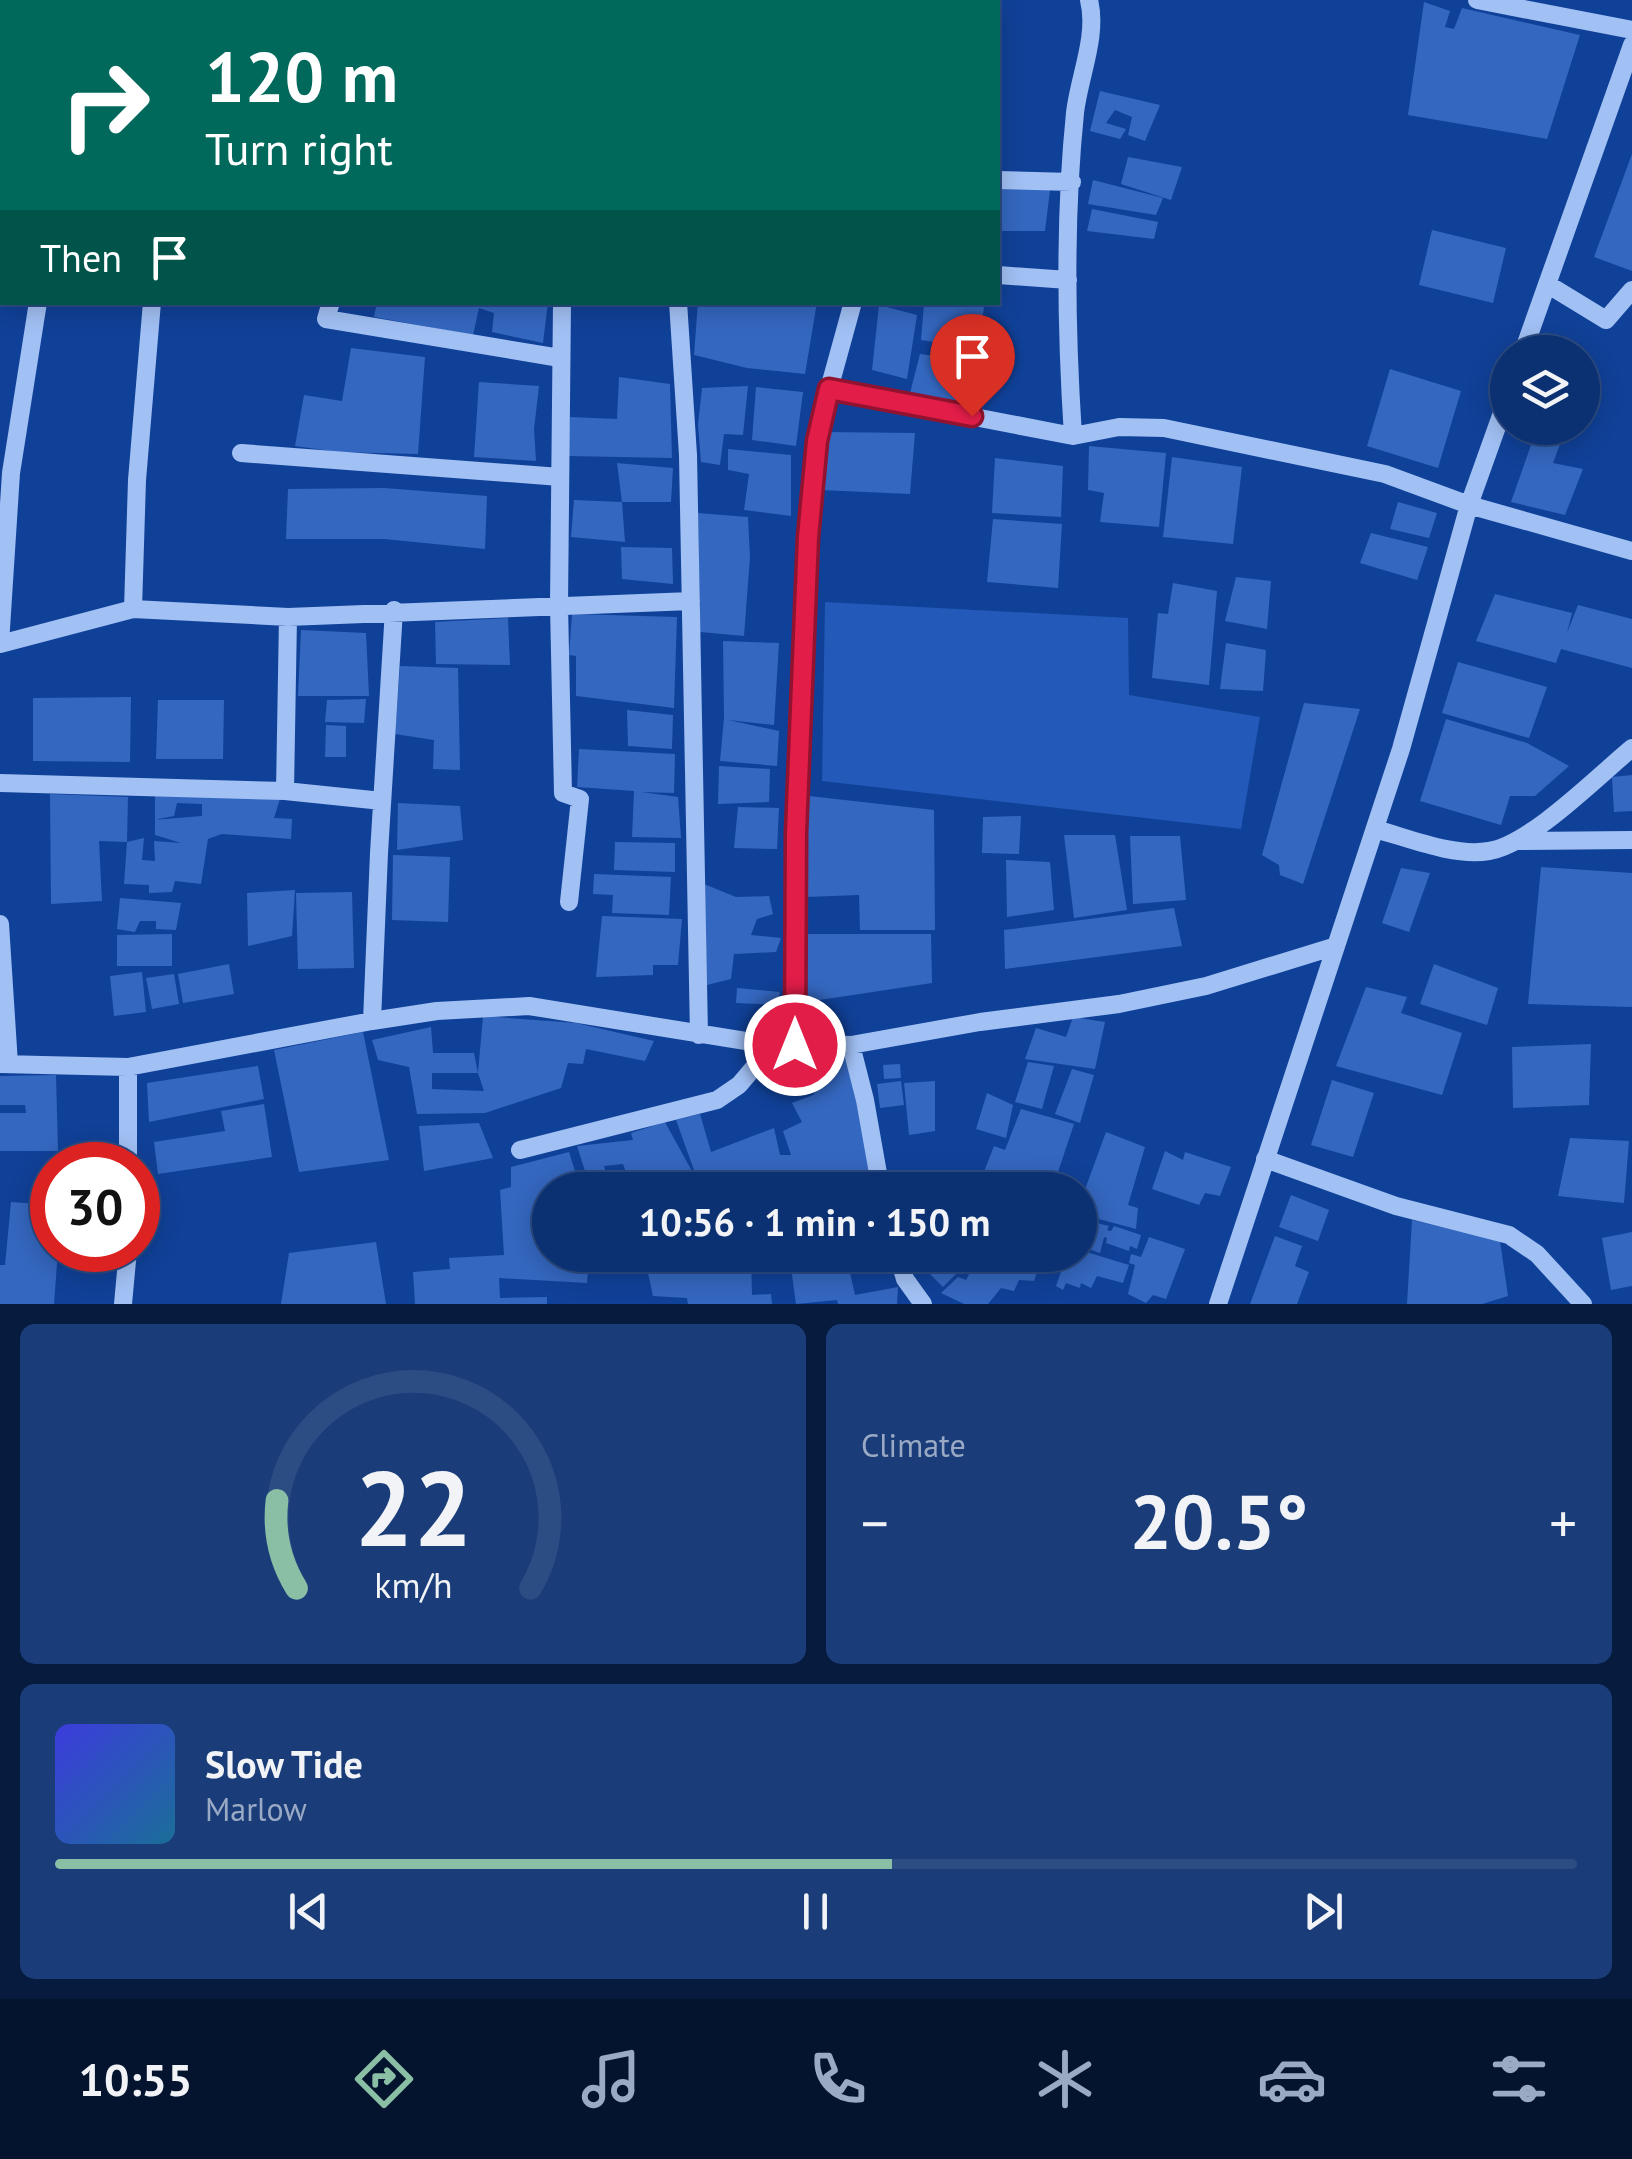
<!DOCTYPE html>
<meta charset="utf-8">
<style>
body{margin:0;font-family:"PT Sans",sans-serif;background:#1a3d7a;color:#f1f3f6;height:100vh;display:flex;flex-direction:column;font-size:38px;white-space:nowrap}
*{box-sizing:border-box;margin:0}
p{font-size:32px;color:#9aa9c4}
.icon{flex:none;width:55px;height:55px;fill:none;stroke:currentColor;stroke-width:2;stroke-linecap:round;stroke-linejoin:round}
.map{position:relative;height:1304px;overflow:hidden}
.panel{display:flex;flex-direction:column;gap:20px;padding:20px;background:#071b3f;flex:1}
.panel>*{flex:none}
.banner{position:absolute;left:0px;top:0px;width:1000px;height:305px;box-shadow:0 5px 25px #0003,0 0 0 2px #2c4c84;background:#00695c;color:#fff;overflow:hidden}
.fabs{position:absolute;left:1490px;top:335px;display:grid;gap:20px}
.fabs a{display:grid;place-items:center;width:110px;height:110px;border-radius:50%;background:#0c3172;box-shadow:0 5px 25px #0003,0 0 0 2px #2c4c84;font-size:50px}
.speed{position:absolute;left:30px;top:1142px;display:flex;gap:20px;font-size:50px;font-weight:700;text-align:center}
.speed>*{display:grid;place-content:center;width:130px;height:130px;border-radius:50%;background:#0c3172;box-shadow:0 5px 25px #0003,0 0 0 2px #2c4c84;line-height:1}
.speed .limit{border:15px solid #d22;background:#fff;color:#111}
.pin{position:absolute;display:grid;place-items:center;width:85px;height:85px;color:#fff;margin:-102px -42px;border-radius:50% 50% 50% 0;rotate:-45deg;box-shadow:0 0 10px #0007}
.pin .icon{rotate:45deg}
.me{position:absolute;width:110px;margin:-55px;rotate:0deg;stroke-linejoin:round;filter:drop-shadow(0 0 8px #0008)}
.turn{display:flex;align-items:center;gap:35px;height:210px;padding:0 40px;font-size:45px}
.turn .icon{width:130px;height:130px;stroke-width:2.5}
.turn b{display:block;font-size:70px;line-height:85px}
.then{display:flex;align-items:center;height:95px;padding:0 40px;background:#0003;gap:20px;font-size:38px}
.big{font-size:75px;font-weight:600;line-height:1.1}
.panel .tile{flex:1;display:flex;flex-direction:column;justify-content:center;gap:15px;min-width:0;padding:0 35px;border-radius:15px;background:#1a3d7a}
.panel .dial{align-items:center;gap:0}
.dial svg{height:260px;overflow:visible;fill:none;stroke:#2c4c84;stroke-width:7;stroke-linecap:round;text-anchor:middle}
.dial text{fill:#f1f3f6;stroke:none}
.song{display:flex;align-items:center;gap:30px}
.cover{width:120px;height:120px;border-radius:15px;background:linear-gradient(135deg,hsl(240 70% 55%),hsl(200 70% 35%))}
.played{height:10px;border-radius:5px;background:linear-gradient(90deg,#8abfa5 55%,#2c4c84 55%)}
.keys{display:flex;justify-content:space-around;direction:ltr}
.heat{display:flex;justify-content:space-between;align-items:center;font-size:55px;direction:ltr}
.panel .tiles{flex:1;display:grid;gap:20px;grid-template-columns:1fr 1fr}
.tile:last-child{grid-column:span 2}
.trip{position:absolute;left:532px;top:1172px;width:565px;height:100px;border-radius:50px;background:#0c3172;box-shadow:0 5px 25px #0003,0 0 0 2px #2c4c84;font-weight:600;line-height:100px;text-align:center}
.dock{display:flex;height:160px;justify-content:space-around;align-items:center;background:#05142e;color:#9aa9c4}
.dock .icon{width:70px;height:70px}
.dock .on{color:#8abfa5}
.dock b{font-size:45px;color:#f1f3f6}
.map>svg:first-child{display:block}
</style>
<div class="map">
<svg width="1632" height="1304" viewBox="0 0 1632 1304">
<rect width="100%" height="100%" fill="#104198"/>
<path fill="#2359b8" d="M 825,602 L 1128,618 L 1129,695 L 1260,717 L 1241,829 L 822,781 Z"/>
<path fill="#3467bf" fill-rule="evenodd" d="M 1424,2 L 1450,11 L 1445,27 L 1454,29 L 1462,8 L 1580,35 L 1547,139 L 1408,115 Z
M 1100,91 L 1160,105 L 1145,141 L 1128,135 L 1132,117 L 1115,110 L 1106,123 L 1126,129 L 1120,139 L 1090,131 Z
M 1632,154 L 1632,271 L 1594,257 Z
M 1128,157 L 1182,167 L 1171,200 L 1121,184 Z
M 1093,180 L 1163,198 L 1156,215 L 1088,204 Z
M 998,188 L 1050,190 L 1045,231 L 998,231 Z
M 1092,209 L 1158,222 L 1154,239 L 1087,231 Z
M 1432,230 L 1506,248 L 1493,303 L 1419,285 Z
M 377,302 L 548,302 L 543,343 L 492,332 L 494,313 L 479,308 L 473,335 L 374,317 Z
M 698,302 L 817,302 L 805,374 L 747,368 L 694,355 Z
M 924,304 L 984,306 L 979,349 L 921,340 Z
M 879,305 L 917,315 L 907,379 L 872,370 Z
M 351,348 L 425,357 L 418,454 L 338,452 L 295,446 L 304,395 L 342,401 Z
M 920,354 L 972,361 L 966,403 L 910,393 Z
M 1390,369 L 1461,391 L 1438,468 L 1367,446 Z
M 619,377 L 670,384 L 672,458 L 567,456 L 570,417 L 617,419 Z
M 479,382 L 539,386 L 534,429 L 536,461 L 474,457 Z
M 748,386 L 743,435 L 724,434 L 720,465 L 701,462 L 698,425 L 702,388 Z
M 756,387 L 803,392 L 796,446 L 752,440 Z
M 1537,428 L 1566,428 L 1553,463 L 1583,469 L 1565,515 L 1511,502 Z
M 824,432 L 915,433 L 910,494 L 820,490 Z
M 1089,446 L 1166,453 L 1159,527 L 1100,522 L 1104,493 L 1088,490 Z
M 728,449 L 791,455 L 791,516 L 744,510 L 749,474 L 728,470 Z
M 1172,457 L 1242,467 L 1233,544 L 1163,537 Z
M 995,458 L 1063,466 L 1061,517 L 992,513 Z
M 617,463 L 673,468 L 671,502 L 622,502 Z
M 384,488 L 487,496 L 485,549 L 384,539 L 286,539 L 288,489 Z
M 574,500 L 622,502 L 625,542 L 571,537 Z
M 1398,502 L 1437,513 L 1429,538 L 1390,529 Z
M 698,513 L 748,517 L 750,557 L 744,636 L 700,632 Z
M 993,519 L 1062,524 L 1058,588 L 987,582 Z
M 1371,533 L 1428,547 L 1417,580 L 1360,563 Z
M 621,547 L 672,548 L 673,584 L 622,579 Z
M 1236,577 L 1271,581 L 1267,629 L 1225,621 Z
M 1173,583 L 1217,591 L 1209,685 L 1152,678 L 1158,613 L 1168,614 Z
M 1495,594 L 1572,613 L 1567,633 L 1578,605 L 1632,619 L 1632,668 L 1561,649 L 1556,663 L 1476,641 Z
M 572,614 L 677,617 L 674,708 L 576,696 L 576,656 L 569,655 Z
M 508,618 L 510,665 L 436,664 L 435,622 Z
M 301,630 L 366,633 L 369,696 L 298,696 Z
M 723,641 L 779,643 L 774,725 L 728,720 L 779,731 L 777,766 L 720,761 L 724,718 Z
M 1226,643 L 1266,650 L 1263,691 L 1220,689 Z
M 1458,662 L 1547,687 L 1529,738 L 1442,713 Z
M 400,666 L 458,668 L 460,770 L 433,769 L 434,740 L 395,734 Z
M 131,697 L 130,762 L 33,761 L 33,698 Z
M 366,699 L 364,723 L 325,722 L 327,700 Z
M 158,700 L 224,700 L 223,759 L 156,759 Z
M 1304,703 L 1360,709 L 1303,884 L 1280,875 L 1279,865 L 1262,855 Z
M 627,710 L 673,715 L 672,749 L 628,746 Z
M 1446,719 L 1527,743 L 1569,766 L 1535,796 L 1510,796 L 1501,825 L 1420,801 Z
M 326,725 L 346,726 L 346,757 L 325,757 Z
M 579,749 L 675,754 L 674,793 L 641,792 L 678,797 L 681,838 L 632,837 L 634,791 L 577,787 Z
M 719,766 L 770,769 L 769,802 L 718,804 Z
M 1632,775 L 1632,811 L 1614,812 L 1612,777 Z
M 155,786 L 280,799 L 274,818 L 292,819 L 291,839 L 222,834 L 208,839 L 201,884 L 175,881 L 172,892 L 149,893 L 149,885 L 124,884 L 127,842 L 144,838 L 142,860 L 155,861 L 154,841 L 181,843 L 155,835 ZM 177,803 L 202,804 L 202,816 L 153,820 L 174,816 Z
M 50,794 L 128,797 L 127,842 L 99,841 L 102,901 L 51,904 Z
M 809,796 L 934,810 L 935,930 L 860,930 L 859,895 L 806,897 Z
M 398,803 L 460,806 L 463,840 L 397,850 Z
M 738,807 L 779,808 L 777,849 L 734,848 Z
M 1021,816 L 1019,854 L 982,853 L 983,817 Z
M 1064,835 L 1115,835 L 1127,910 L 1074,918 Z
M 1130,836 L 1180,836 L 1186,900 L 1133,904 Z
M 615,842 L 675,843 L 675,872 L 614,870 Z
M 393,855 L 450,857 L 448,922 L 392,920 Z
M 1006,860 L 1050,862 L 1054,910 L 1007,917 Z
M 1541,867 L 1632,873 L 1632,1007 L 1528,1004 Z
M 1401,868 L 1430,873 L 1409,932 L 1382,923 Z
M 594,874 L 671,877 L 669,915 L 612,913 L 613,895 L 593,894 Z
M 704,884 L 736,897 L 769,896 L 773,914 L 757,919 L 751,935 L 781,938 L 776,952 L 734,954 L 731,979 L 699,987 Z
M 295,890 L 292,936 L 248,946 L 247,893 Z
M 352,892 L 354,968 L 298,969 L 296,893 Z
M 120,898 L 181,903 L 176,930 L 156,929 L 156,921 L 140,921 L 135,932 L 117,929 Z
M 1174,908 L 1182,946 L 1005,969 L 1004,930 Z
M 602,916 L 682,919 L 678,965 L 653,965 L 653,975 L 596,977 Z
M 172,934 L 172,966 L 117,966 L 117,935 Z
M 801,934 L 931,934 L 932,983 L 800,1003 Z
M 229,964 L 234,994 L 183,1003 L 178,974 Z
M 1434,964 L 1498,988 L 1487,1025 L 1420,1004 Z
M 142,972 L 146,1012 L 114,1016 L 110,976 Z
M 174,974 L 179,1004 L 152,1009 L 146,978 Z
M 1366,987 L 1407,997 L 1401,1013 L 1462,1033 L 1442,1095 L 1336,1066 Z
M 737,988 L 780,992 L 777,1005 L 736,1003 Z
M 483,1016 L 576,1023 L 654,1041 L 645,1061 L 586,1049 L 583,1064 L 568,1063 L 561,1088 L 485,1113 L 417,1114 L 409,1067 L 378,1060 L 372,1040 L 431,1027 L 433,1053 L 474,1053 L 478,1073 ZM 432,1073 L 478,1073 L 484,1091 L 432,1089 Z
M 1073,1017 L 1105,1022 L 1095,1069 L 1025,1059 L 1036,1028 L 1066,1037 Z
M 363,1032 L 389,1160 L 299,1172 L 274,1050 Z
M 1591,1044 L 1589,1105 L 1513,1108 L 1512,1047 Z
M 847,1051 L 863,1127 L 871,1190 L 733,1190 L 728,1174 L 699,1184 L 676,1120 L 700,1114 L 711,1152 L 774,1128 L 780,1155 L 791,1155 L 783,1131 L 802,1122 L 792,1103 L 813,1095 Z
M 1028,1062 L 1054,1066 L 1042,1109 L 1015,1102 Z
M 900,1064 L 901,1078 L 884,1079 L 883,1065 Z
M 258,1066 L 264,1099 L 149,1122 L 147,1083 Z
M 1072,1069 L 1094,1075 L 1080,1123 L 1055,1114 Z
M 56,1075 L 58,1151 L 0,1151 L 0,1113 L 26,1113 L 25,1105 L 0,1105 L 0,1076 Z
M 1332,1080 L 1374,1093 L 1353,1157 L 1311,1145 Z
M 901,1081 L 904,1105 L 880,1108 L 877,1084 Z
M 935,1081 L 935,1131 L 909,1135 L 904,1083 Z
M 987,1093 L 1013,1105 L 1006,1138 L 976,1129 Z
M 264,1104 L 272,1157 L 158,1174 L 154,1142 L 225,1131 L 221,1111 Z
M 1021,1109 L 1074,1124 L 1054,1184 L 1035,1182 L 1032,1190 L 977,1190 L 994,1146 L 1005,1150 Z
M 665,1122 L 699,1184 L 682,1190 L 652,1190 L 648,1184 L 633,1190 L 623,1164 L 604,1166 L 610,1190 L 591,1190 L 577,1146 L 633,1140 L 631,1133 Z
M 479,1123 L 493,1158 L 424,1171 L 419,1126 Z
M 1106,1132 L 1145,1147 L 1128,1205 L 1138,1208 L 1136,1229 L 1080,1214 L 1080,1203 Z
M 1570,1138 L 1629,1141 L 1624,1203 L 1558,1196 Z
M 1165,1151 L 1183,1160 L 1185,1152 L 1231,1167 L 1220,1196 L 1205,1193 L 1199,1205 L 1152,1189 Z
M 569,1152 L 581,1190 L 550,1190 L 550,1224 L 545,1225 L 550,1226 L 550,1255 L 589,1255 L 587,1283 L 499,1278 L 500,1298 L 547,1297 L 547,1304 L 415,1304 L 413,1272 L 450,1269 L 449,1258 L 504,1255 L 500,1190 L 511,1187 L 511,1167 Z
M 1291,1195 L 1329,1210 L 1318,1241 L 1279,1227 Z
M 11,1202 L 52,1205 L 52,1250 L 58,1250 L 54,1304 L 0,1304 L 0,1265 L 5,1265 Z
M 1080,1219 L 1109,1226 L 1107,1230 L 1111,1231 L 1114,1226 L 1141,1235 L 1137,1249 L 1130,1246 L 1129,1251 L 1106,1243 L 1107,1238 L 1104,1237 L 1100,1253 L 1080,1246 Z
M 1412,1220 L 1500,1241 L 1508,1296 L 1482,1304 L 1407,1304 Z
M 1632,1232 L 1632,1286 L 1611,1290 L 1602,1238 Z
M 1275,1236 L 1302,1246 L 1295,1266 L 1309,1272 L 1297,1304 L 1250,1304 Z
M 1149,1237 L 1185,1249 L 1166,1299 L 1153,1295 L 1146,1303 L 1128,1294 L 1135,1265 L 1129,1263 L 1131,1254 L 1141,1257 Z
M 376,1242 L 386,1304 L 281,1304 L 289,1253 Z
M 1080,1250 L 1129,1265 L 1123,1283 L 1097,1276 L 1091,1288 L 1081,1283 L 1080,1288 L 1066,1283 L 1063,1290 L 1056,1286 L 1067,1255 L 1080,1255 Z
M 644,1255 L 751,1255 L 752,1295 L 771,1294 L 772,1304 L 688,1304 L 687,1298 L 653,1296 Z
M 812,1255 L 846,1255 L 855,1295 L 898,1287 L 897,1304 L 838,1304 L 837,1300 L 796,1304 L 790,1261 Z
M 911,1255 L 961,1255 L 955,1262 L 962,1268 L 943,1287 Z
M 979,1255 L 1037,1272 L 1034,1281 L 1019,1280 L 1014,1291 L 1001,1288 L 988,1304 L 964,1304 L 941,1293 L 958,1277 L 966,1280 Z"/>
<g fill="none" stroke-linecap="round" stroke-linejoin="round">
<path stroke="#a1c0f4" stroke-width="18" d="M 362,0 L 366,2
M 1477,0 L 1632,30
M 84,2 L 84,0
M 192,2 L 192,0
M 393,2 L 393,0
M 514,2 L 514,0
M 644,2 L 644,0
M 998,180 L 1072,182
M 998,275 L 1068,280
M 1547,284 L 1606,320 L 1632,290
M 331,302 L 326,319 L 560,358
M 562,302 L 559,605 L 563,793 L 580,799 L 569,902
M 678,302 L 688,455 L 699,1035
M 1523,352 L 1632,45
M 829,389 L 853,302
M 1073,436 C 1066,329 1064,220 1075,113 C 1079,77 1098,36 1089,0
M 241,453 L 560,477
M 133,609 L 137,480 L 152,302
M 0,644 L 133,609 L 288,617 L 691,601
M 0,644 L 11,473 L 38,302
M 0,783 L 285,791 L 382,801
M 285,791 L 288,617
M 1375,829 C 1409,838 1453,857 1489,851 C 1530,845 1598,776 1632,748
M 1520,841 L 1632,840
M 0,924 L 9,1064
M 372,1021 L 379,853 L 394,610
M 795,1045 L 796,832 L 808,537 L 817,441 L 829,389 L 1073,436 L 1119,427 L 1164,428 L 1385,474 L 1469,505 L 1632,551
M 851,1045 L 865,1100 L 881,1190
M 0,1064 L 128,1067 L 372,1021 L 437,1011 L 529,1006 L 752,1042 L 851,1045 L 980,1022 L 1119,1004 L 1206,986 L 1336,946
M 128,1067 L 128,1165
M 520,1150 L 717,1100 L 739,1085 L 774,1044
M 1265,1159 L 1396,1206 L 1509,1235 L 1537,1254 L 1583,1304
M 898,1255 L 905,1279 L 923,1304
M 123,1304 L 128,1250
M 1218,1304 L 1401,749 L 1469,505 L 1508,396"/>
</g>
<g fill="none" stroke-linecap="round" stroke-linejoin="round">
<defs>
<path id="route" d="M 795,1045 L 796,832 L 808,537 L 817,441 L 829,389 L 972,416"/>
</defs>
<use href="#route" stroke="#92132f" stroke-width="25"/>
<use href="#route" stroke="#e11d48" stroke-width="18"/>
</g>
</svg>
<div class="fabs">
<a><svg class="icon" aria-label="layers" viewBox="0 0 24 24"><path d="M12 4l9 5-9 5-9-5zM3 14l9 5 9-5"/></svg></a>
</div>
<div class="speed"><div class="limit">30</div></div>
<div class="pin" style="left:972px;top:416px;background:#d93025"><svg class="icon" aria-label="arrive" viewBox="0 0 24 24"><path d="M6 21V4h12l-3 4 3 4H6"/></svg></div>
<svg class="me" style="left:795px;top:1045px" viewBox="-20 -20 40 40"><circle r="17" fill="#e11d48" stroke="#fff" stroke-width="3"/><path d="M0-11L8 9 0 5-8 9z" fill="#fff"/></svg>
<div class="trip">10:56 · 1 min · 150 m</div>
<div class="banner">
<div class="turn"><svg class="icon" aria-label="right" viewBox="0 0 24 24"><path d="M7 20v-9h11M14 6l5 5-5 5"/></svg><div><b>120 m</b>Turn right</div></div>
<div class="then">Then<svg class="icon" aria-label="arrive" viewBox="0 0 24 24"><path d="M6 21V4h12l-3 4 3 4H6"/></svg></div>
</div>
</div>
<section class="panel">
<div class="tiles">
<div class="tile dial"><svg viewBox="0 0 100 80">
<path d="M14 69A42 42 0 1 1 86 69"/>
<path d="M14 69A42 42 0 0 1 8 42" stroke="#8abfa5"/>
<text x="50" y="56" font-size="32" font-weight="700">22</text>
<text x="50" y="72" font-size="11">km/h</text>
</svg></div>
<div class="tile"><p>Climate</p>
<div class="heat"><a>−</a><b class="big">20.5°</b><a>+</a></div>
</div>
<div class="tile">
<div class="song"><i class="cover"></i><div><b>Slow Tide</b><p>Marlow</p></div></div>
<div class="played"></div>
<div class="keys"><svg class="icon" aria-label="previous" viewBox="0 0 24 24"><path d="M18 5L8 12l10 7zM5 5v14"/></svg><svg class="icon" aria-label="pause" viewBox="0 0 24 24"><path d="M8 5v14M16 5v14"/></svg><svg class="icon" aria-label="next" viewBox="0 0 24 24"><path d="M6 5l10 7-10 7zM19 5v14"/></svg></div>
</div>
</div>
</section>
<nav class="dock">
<b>10:55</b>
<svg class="icon on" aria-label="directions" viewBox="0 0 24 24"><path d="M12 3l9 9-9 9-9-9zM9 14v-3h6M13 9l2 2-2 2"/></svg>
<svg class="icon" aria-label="music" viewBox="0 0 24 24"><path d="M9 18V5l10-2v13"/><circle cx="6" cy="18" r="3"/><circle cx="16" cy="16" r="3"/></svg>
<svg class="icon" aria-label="phone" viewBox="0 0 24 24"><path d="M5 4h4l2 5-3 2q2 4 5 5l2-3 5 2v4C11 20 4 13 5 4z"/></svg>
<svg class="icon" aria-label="climate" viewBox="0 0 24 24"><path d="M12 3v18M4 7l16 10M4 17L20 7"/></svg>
<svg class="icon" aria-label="car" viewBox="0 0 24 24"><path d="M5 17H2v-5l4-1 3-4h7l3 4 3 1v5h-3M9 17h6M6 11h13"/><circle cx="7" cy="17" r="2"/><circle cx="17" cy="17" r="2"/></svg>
<svg class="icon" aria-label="filters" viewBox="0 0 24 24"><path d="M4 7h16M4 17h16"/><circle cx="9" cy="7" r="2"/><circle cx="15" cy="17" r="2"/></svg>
</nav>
